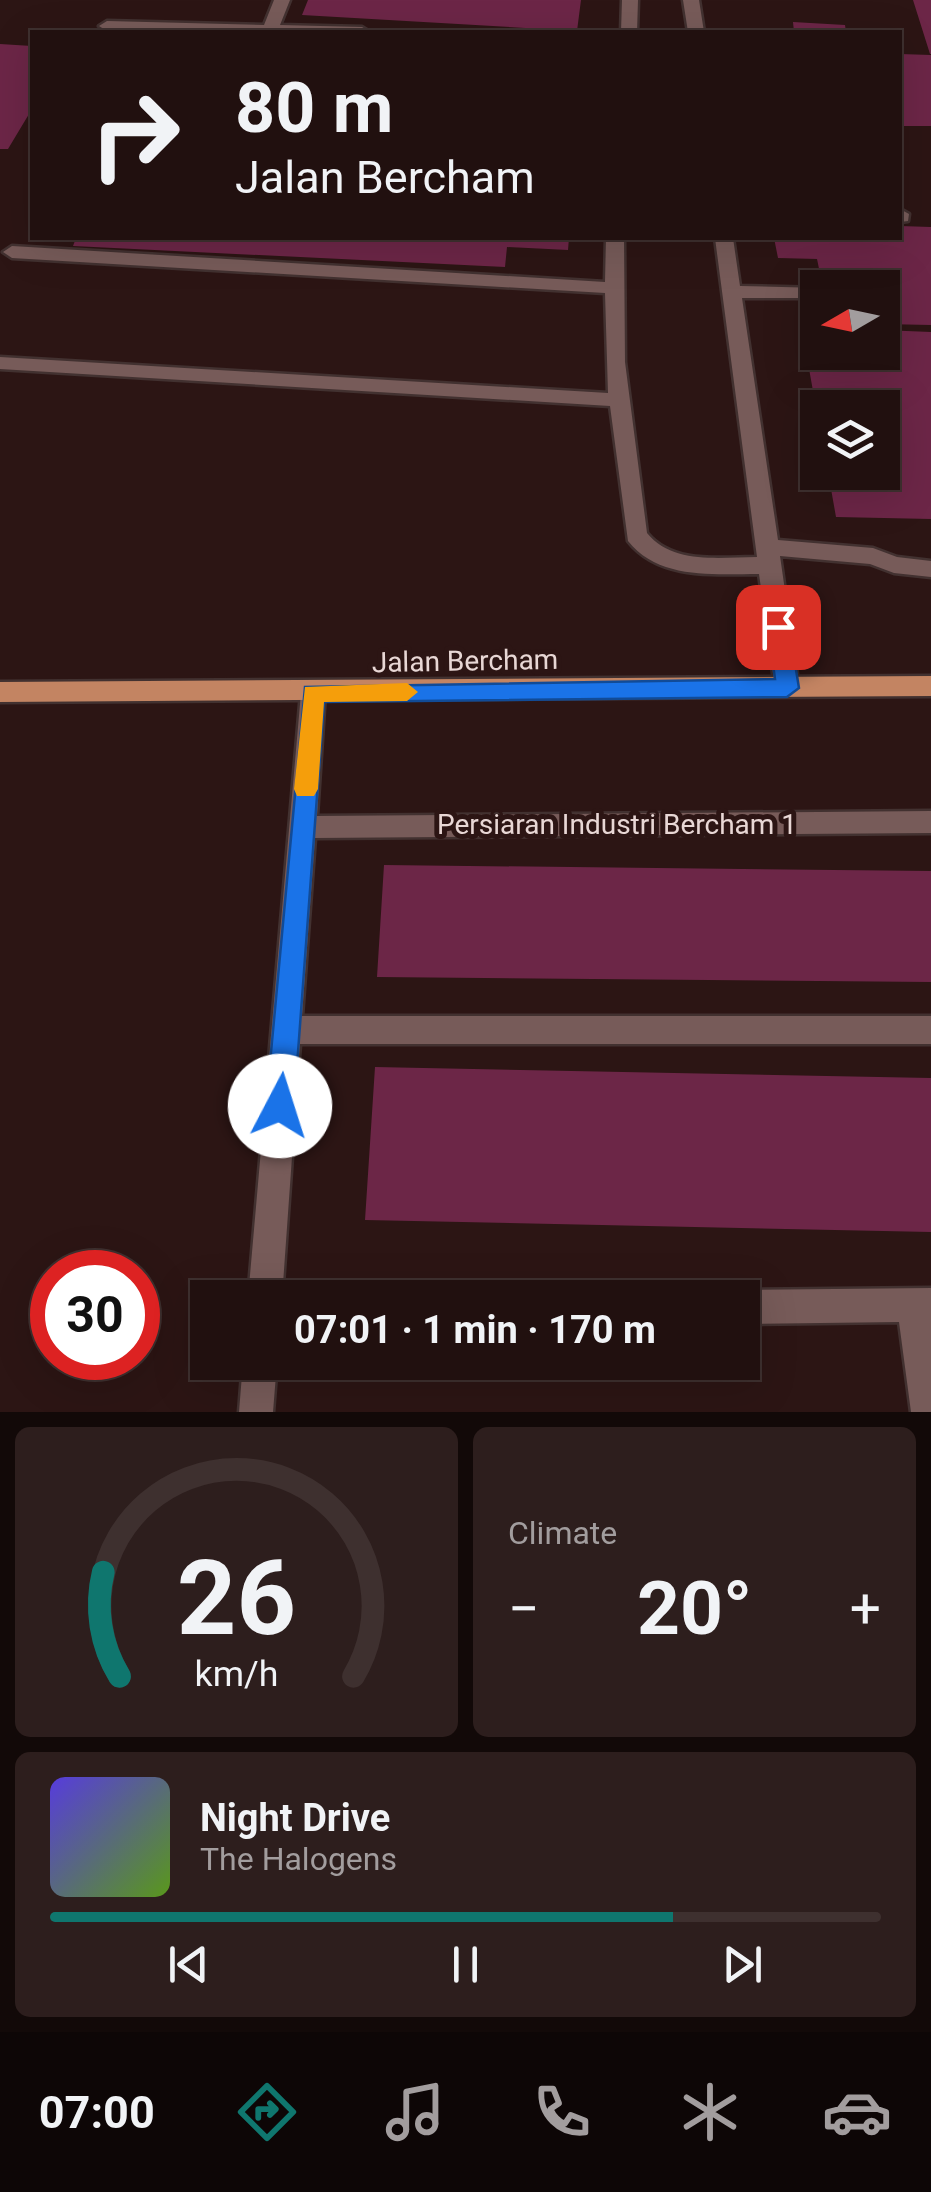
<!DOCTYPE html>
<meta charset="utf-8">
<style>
body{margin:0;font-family:Roboto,sans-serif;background:#2d1e1d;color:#f1f3f6;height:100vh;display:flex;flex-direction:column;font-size:38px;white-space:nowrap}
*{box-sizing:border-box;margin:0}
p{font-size:32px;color:#a29d9e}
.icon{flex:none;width:55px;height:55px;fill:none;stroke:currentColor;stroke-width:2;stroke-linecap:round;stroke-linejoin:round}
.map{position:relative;height:1412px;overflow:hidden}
.side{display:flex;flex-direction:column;gap:15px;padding:15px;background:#120908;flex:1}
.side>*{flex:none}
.guide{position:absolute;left:30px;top:30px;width:872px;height:210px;border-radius:0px;box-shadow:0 10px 40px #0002,0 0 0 2px #3e302f;background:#21100f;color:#f1f3f6;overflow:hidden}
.needle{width:65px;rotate:261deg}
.buttons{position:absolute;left:800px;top:270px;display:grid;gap:20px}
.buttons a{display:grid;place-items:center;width:100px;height:100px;border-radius:0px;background:#21100f;box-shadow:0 10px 40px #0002,0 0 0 2px #3e302f;font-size:50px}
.speed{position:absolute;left:30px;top:1250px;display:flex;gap:20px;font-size:50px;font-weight:700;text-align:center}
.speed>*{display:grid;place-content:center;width:130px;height:130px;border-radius:50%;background:#21100f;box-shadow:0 10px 40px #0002,0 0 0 2px #3e302f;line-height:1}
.speed .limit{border:15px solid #d22;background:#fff;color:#111}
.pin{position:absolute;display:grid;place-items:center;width:85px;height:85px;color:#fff;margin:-42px;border-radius:20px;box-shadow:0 5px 15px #0006}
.me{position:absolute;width:110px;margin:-55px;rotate:5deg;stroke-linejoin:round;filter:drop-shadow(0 0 8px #0008)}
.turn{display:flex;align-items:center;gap:35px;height:210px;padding:0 40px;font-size:45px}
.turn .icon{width:130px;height:130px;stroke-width:2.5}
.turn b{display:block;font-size:70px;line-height:85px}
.big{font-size:75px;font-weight:700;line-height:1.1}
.side .widget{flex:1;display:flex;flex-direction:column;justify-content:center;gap:15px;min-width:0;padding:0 35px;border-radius:15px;background:#2d1e1d}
.side .dial{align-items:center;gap:0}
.dial svg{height:260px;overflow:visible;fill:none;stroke:#3e302f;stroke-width:7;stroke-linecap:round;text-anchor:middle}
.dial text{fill:#f1f3f6;stroke:none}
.song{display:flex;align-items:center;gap:30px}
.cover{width:120px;height:120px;border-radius:15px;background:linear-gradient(135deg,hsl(250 70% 55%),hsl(90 70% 35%))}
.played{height:10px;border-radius:5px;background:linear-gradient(90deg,#0f766e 75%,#3e302f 75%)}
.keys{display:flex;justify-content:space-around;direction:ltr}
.heat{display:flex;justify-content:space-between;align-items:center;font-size:55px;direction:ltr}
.side .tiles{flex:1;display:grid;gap:15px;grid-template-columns:1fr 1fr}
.widget:last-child{grid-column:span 2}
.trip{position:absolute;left:190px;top:1280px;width:570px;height:100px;border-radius:0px;background:#21100f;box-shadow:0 10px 40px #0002,0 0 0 2px #3e302f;font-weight:700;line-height:100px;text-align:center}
.menu{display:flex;height:160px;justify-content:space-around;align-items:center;background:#0d0606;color:#a29d9e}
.menu .icon{width:70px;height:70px}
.menu .selected{color:#0f766e}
.menu b{font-size:45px;color:#f1f3f6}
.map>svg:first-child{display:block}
</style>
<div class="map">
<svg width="931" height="1412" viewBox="0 0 931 1412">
<rect width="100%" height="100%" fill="#2c1514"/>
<path fill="#6c2647" d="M 308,0 L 581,0 L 577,31 L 302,15 Z
M 913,0 L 931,0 L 931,54 L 930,54 Z
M 793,22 L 845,25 L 846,32 L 794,32 Z
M 0,44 L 32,46 L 32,109 L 8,149 L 0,149 Z
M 900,54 L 931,55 L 931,126 L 900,126 Z
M 900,226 L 931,227 L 931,325 L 882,324 L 882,288 L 823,288 L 817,259 L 778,258 L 774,238 L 900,238 Z
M 76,238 L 569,238 L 568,250 L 507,247 L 505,267 L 73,246 Z
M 802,329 L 818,329 L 818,352 L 882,352 L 882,330 L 931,332 L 931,519 L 836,517 L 828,472 L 882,472 L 882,408 L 816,408 Z
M 384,865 L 931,871 L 931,982 L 377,977 Z
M 375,1067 L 931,1078 L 931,1232 L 365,1220 Z"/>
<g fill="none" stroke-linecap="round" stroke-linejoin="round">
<defs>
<path id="minor" d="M 274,0 L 290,0 L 280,25 L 362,27 L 370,32 L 107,31 L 99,26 L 107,21 L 264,25 Z
M 622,0 L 638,0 L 637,32 L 621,32 Z
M 683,0 L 699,0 L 704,32 L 688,32 Z
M 900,209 L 909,214 L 908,221 L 900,222 Z
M 606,238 L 624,238 L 625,362 L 647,533 C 673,565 721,557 757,557 L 715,238 L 733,238 L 740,286 L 821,288 L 815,298 L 742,298 L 778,540 L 873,548 L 897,557 L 931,561 L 931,577 L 894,573 L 870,564 L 780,556 L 799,688 L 796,695 L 778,695 L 775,688 L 759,574 C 714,574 659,580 628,541 L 610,406 L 0,369 L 0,357 L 608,393 L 605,293 L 12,258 L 3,252 L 12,246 L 605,282 Z
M 313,683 L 322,686 L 325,693 L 317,816 L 931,811 L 931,833 L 315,838 L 302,1016 L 931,1016 L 931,1044 L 300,1044 L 282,1298 L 248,1298 L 301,693 L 304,686 Z
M 931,1288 L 931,1412 L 911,1412 L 899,1322 L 742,1324 L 742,1298 L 729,1298 L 742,1290 Z
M 243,1362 L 277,1362 L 273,1412 L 239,1412 Z"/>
<path id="major" d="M 931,676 L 931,696 L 0,702 L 0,682 Z"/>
</defs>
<use href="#minor" stroke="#423130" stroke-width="5"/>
<use href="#major" stroke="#423130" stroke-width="5"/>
<use href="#minor" fill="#775b59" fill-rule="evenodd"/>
<use href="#major" fill="#c38462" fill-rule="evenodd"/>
</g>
<path fill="#1a73e8" stroke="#114b97" stroke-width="2.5" d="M 778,619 L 789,627 L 799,688 L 787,697 L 324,702 L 294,1106 L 290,1116 L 280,1120 L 270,1116 L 266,1106 L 305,687 L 775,679 L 768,627 Z"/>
<path fill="#f59e0b" d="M 407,683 L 418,692 L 407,701 L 324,702 L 318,789 L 314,796 L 297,796 L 294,789 L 305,687 Z"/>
<g text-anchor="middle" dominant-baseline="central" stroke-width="10" stroke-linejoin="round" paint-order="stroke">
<g font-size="28" fill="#e8d7d5" stroke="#2c1514">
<text transform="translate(465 661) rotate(-1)">Jalan Bercham</text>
<text x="617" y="824">Persiaran Industri Bercham 1</text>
</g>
</g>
</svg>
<div class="buttons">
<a><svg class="needle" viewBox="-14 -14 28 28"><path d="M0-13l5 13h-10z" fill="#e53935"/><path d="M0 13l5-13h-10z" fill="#a29d9e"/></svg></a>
<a><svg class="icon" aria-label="layers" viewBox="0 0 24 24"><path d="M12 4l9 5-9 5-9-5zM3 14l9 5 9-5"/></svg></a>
</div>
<div class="speed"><div class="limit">30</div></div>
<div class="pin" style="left:778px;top:627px;background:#d93025"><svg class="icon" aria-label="arrive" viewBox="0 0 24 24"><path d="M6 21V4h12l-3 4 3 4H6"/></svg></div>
<svg class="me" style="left:280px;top:1106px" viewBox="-20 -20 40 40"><circle r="19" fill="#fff"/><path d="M0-13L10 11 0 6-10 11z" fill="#1a73e8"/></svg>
<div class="trip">07:01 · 1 min · 170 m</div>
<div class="guide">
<div class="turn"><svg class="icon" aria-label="right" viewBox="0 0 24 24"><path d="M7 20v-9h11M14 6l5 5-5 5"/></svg><div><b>80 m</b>Jalan Bercham</div></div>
</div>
</div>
<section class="side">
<div class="tiles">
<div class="widget dial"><svg viewBox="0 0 100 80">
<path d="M14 69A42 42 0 1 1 86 69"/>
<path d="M14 69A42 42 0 0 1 9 37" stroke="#0f766e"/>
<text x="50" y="56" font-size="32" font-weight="700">26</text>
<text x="50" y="72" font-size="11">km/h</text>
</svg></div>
<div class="widget"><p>Climate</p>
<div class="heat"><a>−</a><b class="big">20°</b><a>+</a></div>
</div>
<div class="widget">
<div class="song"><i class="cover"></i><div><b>Night Drive</b><p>The Halogens</p></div></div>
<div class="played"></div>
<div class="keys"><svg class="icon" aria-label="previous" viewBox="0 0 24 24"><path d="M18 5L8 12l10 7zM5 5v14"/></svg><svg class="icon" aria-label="pause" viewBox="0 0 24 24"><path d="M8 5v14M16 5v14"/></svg><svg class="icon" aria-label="next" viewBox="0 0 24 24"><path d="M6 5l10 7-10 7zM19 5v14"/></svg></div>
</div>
</div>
</section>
<nav class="menu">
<b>07:00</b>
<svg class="icon selected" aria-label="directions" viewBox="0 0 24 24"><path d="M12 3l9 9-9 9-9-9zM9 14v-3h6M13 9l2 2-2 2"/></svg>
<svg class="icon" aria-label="music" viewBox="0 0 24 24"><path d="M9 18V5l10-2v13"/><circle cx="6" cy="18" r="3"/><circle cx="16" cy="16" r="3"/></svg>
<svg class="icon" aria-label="phone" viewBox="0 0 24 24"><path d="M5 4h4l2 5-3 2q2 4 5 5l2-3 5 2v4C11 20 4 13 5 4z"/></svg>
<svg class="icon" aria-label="climate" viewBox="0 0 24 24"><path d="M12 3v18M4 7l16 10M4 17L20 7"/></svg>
<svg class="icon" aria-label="car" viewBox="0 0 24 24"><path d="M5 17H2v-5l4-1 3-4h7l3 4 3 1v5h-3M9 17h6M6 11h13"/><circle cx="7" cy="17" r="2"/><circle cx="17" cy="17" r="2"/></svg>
</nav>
